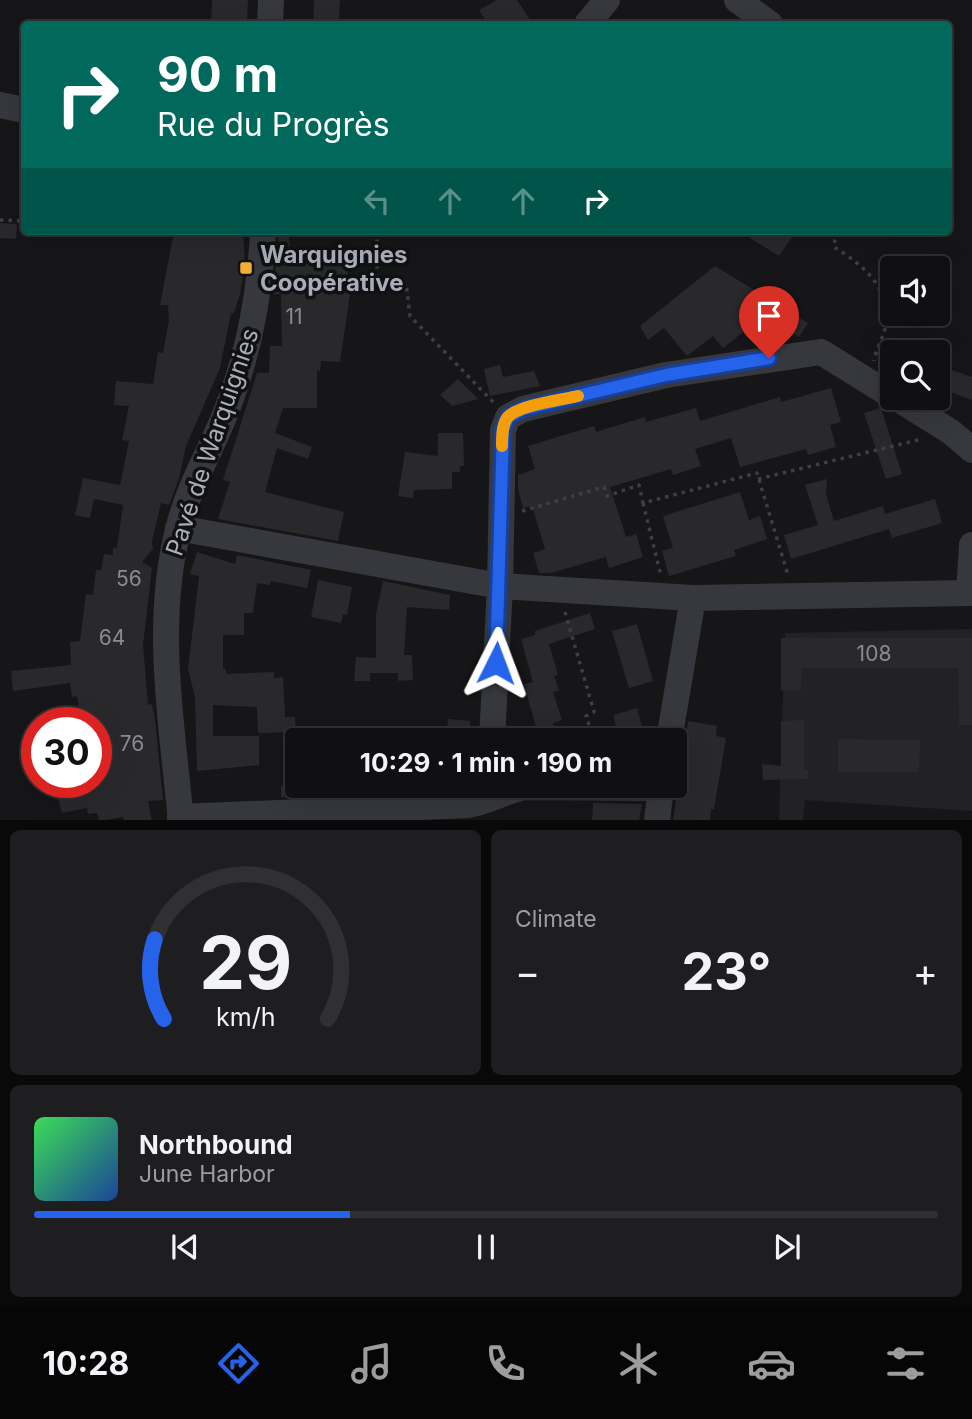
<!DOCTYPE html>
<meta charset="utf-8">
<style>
body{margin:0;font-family:Inter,sans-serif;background:#1e1e20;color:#f1f3f6;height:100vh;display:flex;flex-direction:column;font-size:26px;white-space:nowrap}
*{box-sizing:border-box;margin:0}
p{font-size:23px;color:#9c9d9f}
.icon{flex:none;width:38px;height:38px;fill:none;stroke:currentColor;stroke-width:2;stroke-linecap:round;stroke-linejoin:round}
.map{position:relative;height:820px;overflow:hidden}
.drawer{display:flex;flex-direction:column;gap:10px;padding:10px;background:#09090a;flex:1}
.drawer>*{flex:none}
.guide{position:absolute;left:21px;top:21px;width:931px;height:214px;border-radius:7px;box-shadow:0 7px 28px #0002,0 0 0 2px #303032;background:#00695c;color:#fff;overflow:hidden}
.fabs{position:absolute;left:880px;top:256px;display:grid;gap:14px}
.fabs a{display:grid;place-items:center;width:70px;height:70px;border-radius:7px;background:#101012;box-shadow:0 7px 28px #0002,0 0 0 2px #303032;font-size:35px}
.speed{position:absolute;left:21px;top:707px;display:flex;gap:14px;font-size:35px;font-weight:700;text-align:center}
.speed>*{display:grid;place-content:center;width:91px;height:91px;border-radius:50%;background:#101012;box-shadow:0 7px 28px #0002,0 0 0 2px #303032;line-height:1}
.speed .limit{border:10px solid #d22;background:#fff;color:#111}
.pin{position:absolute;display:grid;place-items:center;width:60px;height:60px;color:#fff;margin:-72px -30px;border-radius:50% 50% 50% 0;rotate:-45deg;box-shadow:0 0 7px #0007}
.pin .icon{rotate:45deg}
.me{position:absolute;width:77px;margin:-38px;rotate:3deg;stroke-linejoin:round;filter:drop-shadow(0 0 5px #0008)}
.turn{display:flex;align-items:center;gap:24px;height:147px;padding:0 21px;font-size:32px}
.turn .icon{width:91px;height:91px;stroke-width:2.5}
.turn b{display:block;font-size:49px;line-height:60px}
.lanes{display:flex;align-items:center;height:66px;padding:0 21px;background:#0003;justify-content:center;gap:35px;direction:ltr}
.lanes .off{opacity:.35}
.big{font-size:52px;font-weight:700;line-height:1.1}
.drawer .widget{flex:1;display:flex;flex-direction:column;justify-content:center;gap:10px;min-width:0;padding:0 24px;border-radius:10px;background:#1e1e20}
.drawer .dial{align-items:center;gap:0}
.dial svg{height:182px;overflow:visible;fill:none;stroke:#303032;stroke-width:7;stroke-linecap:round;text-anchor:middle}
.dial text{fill:#f1f3f6;stroke:none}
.song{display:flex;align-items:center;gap:21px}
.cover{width:84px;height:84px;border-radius:10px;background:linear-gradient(135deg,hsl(130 70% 55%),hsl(220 70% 35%))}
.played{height:7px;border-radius:4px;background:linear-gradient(90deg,#2563eb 35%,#303032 35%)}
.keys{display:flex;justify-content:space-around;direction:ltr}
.heat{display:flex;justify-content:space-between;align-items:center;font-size:38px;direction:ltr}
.drawer .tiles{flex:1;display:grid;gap:10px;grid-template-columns:1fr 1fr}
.widget:last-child{grid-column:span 2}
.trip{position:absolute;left:285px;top:728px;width:402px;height:70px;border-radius:7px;background:#101012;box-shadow:0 7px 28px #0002,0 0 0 2px #303032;font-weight:700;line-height:70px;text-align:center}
.tabs{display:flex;height:112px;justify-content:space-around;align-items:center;background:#060607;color:#9c9d9f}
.tabs .icon{width:49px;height:49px}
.tabs .on{color:#2563eb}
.tabs b{font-size:32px;color:#f1f3f6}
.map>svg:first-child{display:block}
</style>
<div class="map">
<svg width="972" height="821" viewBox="0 0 972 821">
<rect width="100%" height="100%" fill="#161618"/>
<path fill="#222225" d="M 972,629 L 972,811 L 805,800 L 803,820 L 779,821 L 785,633 Z"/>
<path fill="#29292c" d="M 212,0 L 248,0 L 247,24 L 211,24 Z
M 314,0 L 340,0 L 339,21 L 335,21 L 335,24 L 313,24 Z
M 517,0 L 533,24 L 488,24 L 479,10 L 497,0 Z
M 0,223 L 17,224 L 16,239 L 0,238 Z
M 174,231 L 243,231 L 245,262 L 240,294 L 234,313 L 231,313 L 220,368 L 186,446 L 179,478 L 169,505 L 161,503 L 152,541 L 153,549 L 142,562 L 152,568 L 143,645 L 148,705 L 152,704 L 155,720 L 163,800 L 148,801 L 152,821 L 124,821 L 123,817 L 99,821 L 97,813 L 88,814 L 87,808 L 62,813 L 57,795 L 96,788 L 96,759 L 107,758 L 101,729 L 96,729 L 96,723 L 81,723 L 77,696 L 72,697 L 70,683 L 13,691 L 11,671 L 71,665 L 70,642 L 80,641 L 86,594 L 93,595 L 96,570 L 101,570 L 104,554 L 113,555 L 113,548 L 117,548 L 123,505 L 94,499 L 90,518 L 75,515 L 83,478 L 120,485 L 129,441 L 122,440 L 129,406 L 114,405 L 116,381 L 153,384 L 158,352 L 163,353 L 169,320 L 168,305 L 160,305 Z
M 279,231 L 288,231 L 292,264 L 327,263 L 326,260 L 346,259 L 350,294 L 340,362 L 321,361 L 320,371 L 317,370 L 317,408 L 283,408 L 275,433 L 312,447 L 308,459 L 277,448 L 265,492 L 344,512 L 338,541 L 218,519 L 230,482 L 223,480 L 257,373 L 269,373 L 270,346 L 282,346 L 281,294 L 273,294 Z
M 739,231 L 796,231 L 779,256 Z
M 715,266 L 808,323 L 799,337 L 764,316 L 723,348 L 713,336 L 687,356 L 664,328 L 648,340 L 640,326 Z
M 500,365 L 503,377 L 534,371 L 540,386 L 490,396 L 484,369 Z
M 949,369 L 972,377 L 972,400 L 942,389 Z
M 458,379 L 478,399 L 452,406 L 440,395 Z
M 831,388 L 841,422 L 830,425 L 836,447 L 808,455 L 806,449 L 740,467 L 731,438 L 695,449 L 701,466 L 673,475 L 671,469 L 610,487 L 626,537 L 636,534 L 643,557 L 609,568 L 606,557 L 551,573 L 539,573 L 533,553 L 545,549 L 532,506 L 523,508 L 518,489 L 518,475 L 535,469 L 528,446 L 594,426 L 596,432 L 645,417 L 646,422 L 696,408 L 700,421 L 780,397 L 781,402 Z
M 881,408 L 902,474 L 886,479 L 864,413 Z
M 438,433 L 463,433 L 464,466 L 460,466 L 460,472 L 452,472 L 452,489 L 414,490 L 413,498 L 398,496 L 405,452 L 438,456 Z
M 827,479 L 826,494 L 834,521 L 883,506 L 885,514 L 935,499 L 942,523 L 892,538 L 889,529 L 791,559 L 784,535 L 818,525 L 805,485 Z
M 740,492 L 749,520 L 760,516 L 767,539 L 734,550 L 736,556 L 669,576 L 662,551 L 673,548 L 663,516 Z
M 197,552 L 235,564 L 237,555 L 311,570 L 307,588 L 271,581 L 270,585 L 257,583 L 253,613 L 244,613 L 244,635 L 223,635 L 223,669 L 226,669 L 226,674 L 274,672 L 274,678 L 283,677 L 285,717 L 295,717 L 296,732 L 258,733 L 257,707 L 213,705 L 213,736 L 259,736 L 259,765 L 197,771 L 195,697 L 188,669 L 199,576 L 190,574 Z
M 318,580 L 352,587 L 347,615 L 343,614 L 341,623 L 311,617 Z
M 383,581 L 450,595 L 449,610 L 407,607 L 404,655 L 412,655 L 413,680 L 398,681 L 398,673 L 370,673 L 370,681 L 354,681 L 356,657 L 376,658 L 376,614 Z
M 590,613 L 595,629 L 549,644 L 558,675 L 554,676 L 559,691 L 553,692 L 562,720 L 553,723 L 558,740 L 508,740 L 508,735 L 536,727 L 524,684 L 533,682 L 521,639 L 535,635 L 535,631 Z
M 637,624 L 653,681 L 629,688 L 612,631 Z
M 781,638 L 972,638 L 972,725 L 959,725 L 958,668 L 802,668 L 801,691 L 781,690 Z
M 637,708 L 645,737 L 620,740 L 613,715 Z
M 448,719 L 470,721 L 470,735 L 447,734 Z
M 804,720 L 804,769 L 808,770 L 808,779 L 763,780 L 762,764 L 781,766 L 781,721 Z
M 688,721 L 717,726 L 716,736 L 726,738 L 714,809 L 711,809 L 710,821 L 673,821 Z
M 838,739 L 920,740 L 919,772 L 838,772 Z
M 281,786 L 434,786 L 434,791 L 281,797 Z
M 593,803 L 642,804 L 639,821 L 592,821 Z"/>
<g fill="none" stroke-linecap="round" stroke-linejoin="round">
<path stroke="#3d3f44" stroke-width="3.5" stroke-dasharray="3.5 5" stroke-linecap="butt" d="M 0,220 L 24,221
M 377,231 L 377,282 L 406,283 L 410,316 L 493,402
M 836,231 L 834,247 C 862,264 891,288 886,324 C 884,337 876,348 874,361
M 758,479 L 922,439
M 643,503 L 661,576
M 522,511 L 604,487 L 607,496 L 639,485 L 643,503 L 757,473 L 788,575
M 565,612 L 594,712 L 586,716 L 594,740"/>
<path stroke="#37383d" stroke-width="26" d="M 737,0 L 770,24
M 270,24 L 271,0
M 587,24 L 607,0
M 0,105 L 24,110
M 895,397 L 951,432 L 972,450
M 178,528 L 500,586 L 693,598
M 969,593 L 972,545
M 492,740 L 500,586 L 503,430 L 508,417 L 523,409 L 666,375 L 821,352 L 892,396
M 669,740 L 693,598 L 969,593
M 180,817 L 468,805 C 488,802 505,791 524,787 L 661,788
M 181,821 C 172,725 154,625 178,530 C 188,488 210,452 226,412 C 249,354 260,293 263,231
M 657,821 L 661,786"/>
</g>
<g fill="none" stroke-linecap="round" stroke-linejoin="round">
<defs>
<path id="route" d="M 496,663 L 503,430 L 508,417 L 523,409 L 666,375 L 769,358"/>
</defs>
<use href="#route" stroke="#184099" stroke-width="18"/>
<use href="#route" stroke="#2563eb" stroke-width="12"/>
<path stroke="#f59e0b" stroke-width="12" d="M 502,446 C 502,437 502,425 507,418 C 517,405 561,400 578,396"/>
</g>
<rect fill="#f2b134" stroke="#111113" stroke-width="2.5" x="239" y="261" width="14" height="14" rx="3.5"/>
<g text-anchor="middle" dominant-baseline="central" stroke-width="7" stroke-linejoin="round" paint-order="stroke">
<g font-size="21" fill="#888b94">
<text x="294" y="316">11</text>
<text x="129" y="578">56</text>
<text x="112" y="637">64</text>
<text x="874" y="653">108</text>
<text x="132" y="743">76</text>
</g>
<g font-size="24" font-weight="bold" fill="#a8adb8" stroke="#111113" text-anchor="start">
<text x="260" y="254">Warquignies<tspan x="260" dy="28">Coopérative</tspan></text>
</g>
<g font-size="24" fill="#a8adb8" stroke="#111113">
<text transform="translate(212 442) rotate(-71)">Pavé de Warquignies</text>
</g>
</g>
</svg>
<div class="fabs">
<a><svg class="icon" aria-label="sound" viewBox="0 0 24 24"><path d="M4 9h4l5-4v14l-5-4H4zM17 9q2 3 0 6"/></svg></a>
<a><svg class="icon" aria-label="search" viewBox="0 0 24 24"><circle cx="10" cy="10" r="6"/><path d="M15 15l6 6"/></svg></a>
</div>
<div class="speed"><div class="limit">30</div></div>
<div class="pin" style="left:769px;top:358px;background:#d93025"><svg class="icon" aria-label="arrive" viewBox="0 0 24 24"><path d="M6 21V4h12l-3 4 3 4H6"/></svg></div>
<svg class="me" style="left:496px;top:663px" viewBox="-20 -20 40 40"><path d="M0-17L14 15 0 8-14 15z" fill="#2563eb" stroke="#fff" stroke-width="4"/></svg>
<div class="trip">10:29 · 1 min · 190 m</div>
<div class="guide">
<div class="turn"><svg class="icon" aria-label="right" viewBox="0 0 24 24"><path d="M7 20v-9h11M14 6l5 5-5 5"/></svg><div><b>90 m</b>Rue du Progrès</div></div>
<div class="lanes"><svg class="icon off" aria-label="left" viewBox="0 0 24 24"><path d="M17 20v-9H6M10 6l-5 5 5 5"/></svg><svg class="icon off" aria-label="ahead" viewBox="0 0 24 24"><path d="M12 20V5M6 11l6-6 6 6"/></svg><svg class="icon off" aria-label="ahead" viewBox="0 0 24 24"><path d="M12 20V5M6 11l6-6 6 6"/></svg><svg class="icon" aria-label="right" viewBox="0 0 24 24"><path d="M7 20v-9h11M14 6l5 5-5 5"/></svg></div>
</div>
</div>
<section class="drawer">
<div class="tiles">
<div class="widget dial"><svg viewBox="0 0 100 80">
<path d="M14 69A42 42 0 1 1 86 69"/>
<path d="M14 69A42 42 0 0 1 10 34" stroke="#2563eb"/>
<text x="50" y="56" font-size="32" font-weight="700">29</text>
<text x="50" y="72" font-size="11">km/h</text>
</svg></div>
<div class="widget"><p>Climate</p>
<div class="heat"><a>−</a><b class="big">23°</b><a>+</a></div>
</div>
<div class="widget">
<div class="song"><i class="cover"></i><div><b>Northbound</b><p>June Harbor</p></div></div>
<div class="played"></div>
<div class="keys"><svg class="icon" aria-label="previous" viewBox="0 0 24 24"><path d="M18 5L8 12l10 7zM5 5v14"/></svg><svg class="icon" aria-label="pause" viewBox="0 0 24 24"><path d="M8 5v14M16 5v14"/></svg><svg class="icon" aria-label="next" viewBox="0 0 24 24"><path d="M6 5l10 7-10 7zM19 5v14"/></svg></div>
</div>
</div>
</section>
<nav class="tabs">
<b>10:28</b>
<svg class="icon on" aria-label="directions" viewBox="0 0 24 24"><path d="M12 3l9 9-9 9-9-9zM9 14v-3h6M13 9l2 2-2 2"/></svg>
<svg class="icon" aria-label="music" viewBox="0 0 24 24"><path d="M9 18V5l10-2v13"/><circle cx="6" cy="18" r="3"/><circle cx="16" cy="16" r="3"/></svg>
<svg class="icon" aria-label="phone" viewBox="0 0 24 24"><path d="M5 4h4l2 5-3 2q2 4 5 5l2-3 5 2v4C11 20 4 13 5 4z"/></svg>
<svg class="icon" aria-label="climate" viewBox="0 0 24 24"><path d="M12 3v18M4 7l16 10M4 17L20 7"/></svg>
<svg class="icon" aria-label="car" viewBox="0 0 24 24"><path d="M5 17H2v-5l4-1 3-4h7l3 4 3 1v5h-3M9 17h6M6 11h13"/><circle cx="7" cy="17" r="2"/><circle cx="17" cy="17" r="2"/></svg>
<svg class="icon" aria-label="filters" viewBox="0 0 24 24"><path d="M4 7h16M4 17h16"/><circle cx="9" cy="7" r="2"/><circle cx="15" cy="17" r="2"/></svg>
</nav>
